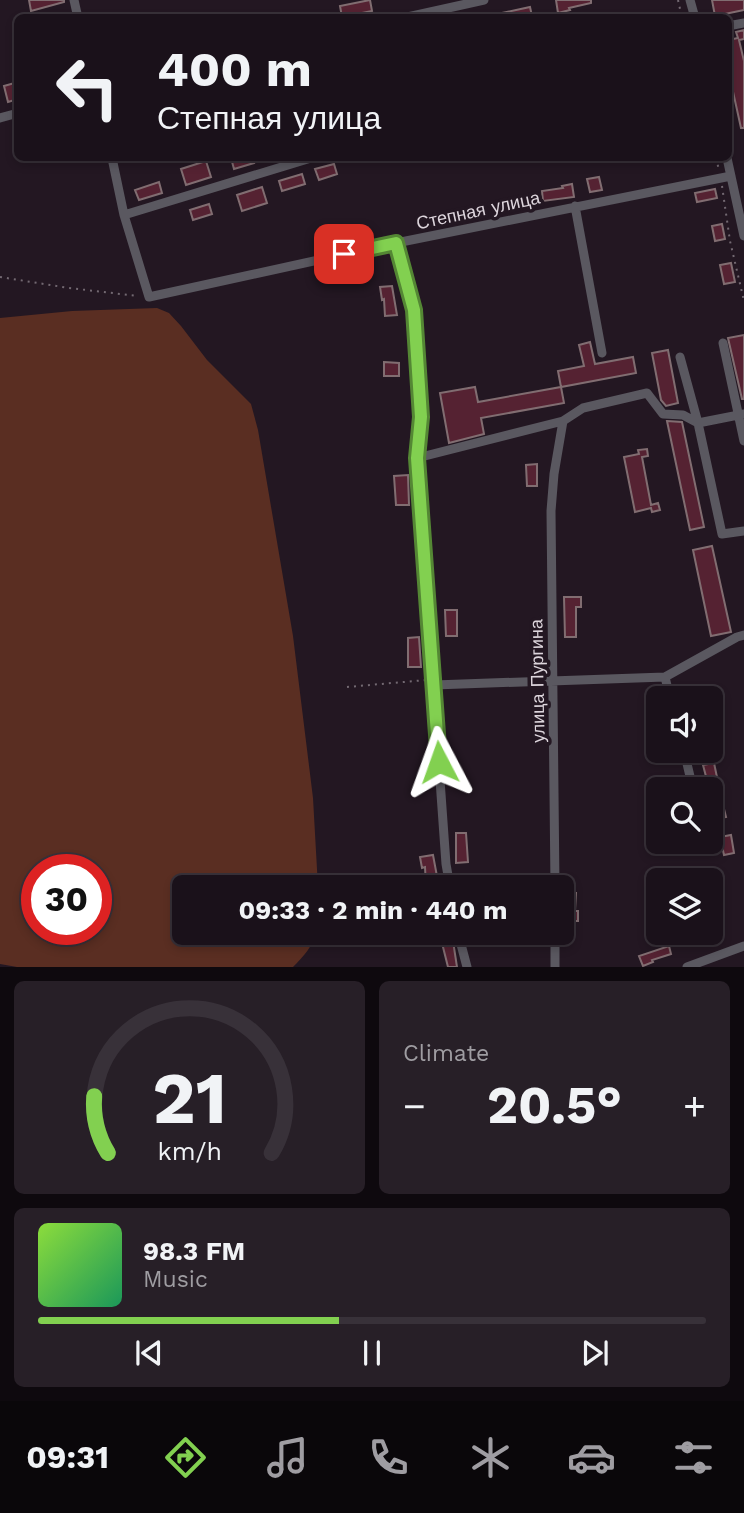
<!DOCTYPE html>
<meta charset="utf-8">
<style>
body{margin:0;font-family:"Work Sans",sans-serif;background:#271f27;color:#f1f3f6;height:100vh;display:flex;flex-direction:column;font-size:26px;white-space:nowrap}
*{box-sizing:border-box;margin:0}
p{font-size:23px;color:#9f9da2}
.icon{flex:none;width:38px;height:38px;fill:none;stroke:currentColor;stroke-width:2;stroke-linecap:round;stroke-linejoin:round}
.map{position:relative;height:967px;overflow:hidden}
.details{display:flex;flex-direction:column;gap:14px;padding:14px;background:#0e090e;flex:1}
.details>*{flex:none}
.hud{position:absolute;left:14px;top:14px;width:718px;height:147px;border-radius:10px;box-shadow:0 4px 10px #0003,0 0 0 2px #383139;background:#1a111a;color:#f1f3f6;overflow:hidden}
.fabs{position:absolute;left:646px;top:686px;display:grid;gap:14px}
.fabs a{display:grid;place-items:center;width:77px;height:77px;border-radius:10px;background:#1a111a;box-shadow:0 4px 10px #0003,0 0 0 2px #383139;font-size:35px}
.speed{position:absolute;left:21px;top:854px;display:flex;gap:14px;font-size:35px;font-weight:700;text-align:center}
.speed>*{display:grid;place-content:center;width:91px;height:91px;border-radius:50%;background:#1a111a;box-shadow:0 4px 10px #0003,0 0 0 2px #383139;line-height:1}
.speed .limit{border:10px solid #d22;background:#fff;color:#111}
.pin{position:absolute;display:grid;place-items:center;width:60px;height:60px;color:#fff;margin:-30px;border-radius:14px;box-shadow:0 4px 10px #0006}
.me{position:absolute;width:77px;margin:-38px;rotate:356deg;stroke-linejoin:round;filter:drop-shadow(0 0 5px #0008)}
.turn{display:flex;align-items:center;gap:24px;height:147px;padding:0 28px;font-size:32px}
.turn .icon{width:91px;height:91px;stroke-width:2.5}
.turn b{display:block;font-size:49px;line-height:60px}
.big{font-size:52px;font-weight:700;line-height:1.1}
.details .card{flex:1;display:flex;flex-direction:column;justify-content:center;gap:10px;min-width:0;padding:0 24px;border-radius:10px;background:#271f27}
.details .dial{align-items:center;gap:0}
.dial svg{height:182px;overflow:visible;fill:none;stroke:#383139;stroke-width:7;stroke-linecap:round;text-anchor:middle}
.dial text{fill:#f1f3f6;stroke:none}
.song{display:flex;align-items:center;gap:21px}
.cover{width:84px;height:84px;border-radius:10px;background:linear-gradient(135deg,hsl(90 70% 55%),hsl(150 70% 35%))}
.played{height:7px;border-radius:4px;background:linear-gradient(90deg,#82d050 45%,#383139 45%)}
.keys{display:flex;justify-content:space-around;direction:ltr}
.heat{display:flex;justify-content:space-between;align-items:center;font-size:38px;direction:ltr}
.details .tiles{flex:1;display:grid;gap:14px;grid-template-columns:1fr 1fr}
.card:last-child{grid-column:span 2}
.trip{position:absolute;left:172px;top:875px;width:402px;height:70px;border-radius:10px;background:#1a111a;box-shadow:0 4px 10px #0003,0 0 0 2px #383139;font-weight:700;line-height:70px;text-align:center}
.tabs{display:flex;height:112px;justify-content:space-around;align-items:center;background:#0a070a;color:#9f9da2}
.tabs .icon{width:49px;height:49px}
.tabs .current{color:#82d050}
.tabs b{font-size:32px;color:#f1f3f6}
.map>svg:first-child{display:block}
</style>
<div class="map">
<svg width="744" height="967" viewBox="0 0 744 967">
<rect width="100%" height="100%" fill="#231722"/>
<path fill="#5a2e22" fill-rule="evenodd" d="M 157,308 L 169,313 L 181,326 L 207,360 L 251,404 L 258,430 L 293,636 L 313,798 L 318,887 L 184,887 L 184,933 L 316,933 C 313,946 303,957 293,967 L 17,967 L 0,964 L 0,318 L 72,311 ZM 37,870 L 96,870 L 96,929 L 37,929 Z"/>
<path fill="#552232" stroke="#816d71" stroke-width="2" d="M 29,0 L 64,0 L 64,2 L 31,11 Z
M 370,0 L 372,11 L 342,17 L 340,6 Z
M 556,0 L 591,0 L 591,3 L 569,8 L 570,10 L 558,13 Z
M 712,0 L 744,0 L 744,10 L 715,16 Z
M 530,7 L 532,16 L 498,18 L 497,14 Z
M 744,30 L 744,39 L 739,40 L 744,61 L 744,128 L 741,128 L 728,69 L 728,40 L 738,38 L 736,32 Z
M 18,82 L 18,99 L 8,102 L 4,86 Z
M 231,158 L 252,158 L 254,163 L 234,169 Z
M 206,161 L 211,177 L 186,185 L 181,169 Z
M 334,164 L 337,174 L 319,180 L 315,169 Z
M 302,174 L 305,184 L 282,191 L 279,181 Z
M 599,177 L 602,190 L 590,192 L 587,179 Z
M 159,182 L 162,193 L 139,200 L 135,190 Z
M 572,184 L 574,197 L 543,201 L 542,191 L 563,188 L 562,186 Z
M 262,187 L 267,203 L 242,211 L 237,195 Z
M 715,189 L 717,198 L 697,202 L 695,193 Z
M 209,204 L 212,214 L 193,220 L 190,210 Z
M 722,224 L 725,239 L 715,241 L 712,226 Z
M 731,263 L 735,282 L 724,284 L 720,265 Z
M 392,286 L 397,315 L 385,316 L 384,299 L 382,300 L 380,287 Z
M 744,335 L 744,399 L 742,399 L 728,338 Z
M 590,342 L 595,364 L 633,357 L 636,373 L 561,387 L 558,371 L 584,366 L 579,345 Z
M 668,350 L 678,403 L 666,406 L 661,400 L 652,353 Z
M 384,362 L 399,363 L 399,376 L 384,376 Z
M 475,387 L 478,402 L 561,387 L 564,403 L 481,418 L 484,434 L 449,443 L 440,393 Z
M 667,421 L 682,422 L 704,527 L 690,530 Z
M 647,449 L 648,456 L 642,457 L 651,505 L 658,503 L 660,510 L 652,512 L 651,508 L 635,512 L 624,457 L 639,454 L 638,450 Z
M 537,464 L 537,486 L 527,486 L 526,465 Z
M 408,475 L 409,505 L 396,505 L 394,476 Z
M 712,546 L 731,632 L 711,636 L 693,550 Z
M 564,597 L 581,597 L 581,607 L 576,607 L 576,637 L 565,637 Z
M 445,610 L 457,610 L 457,636 L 446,636 Z
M 419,637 L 421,667 L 408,667 L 408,638 Z
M 714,763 L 718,782 L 708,784 L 703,765 Z
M 722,801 L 726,817 L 716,819 L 713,803 Z
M 456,833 L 466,833 L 468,862 L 456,863 Z
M 731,835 L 734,853 L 724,855 L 720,837 Z
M 433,855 L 439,887 L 426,887 L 425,867 L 422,868 L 420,857 Z
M 568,893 L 576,893 L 575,911 L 578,911 L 578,921 L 568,921 Z
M 453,941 L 457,967 L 448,967 L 442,943 Z
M 669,946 L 671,954 L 652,960 L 653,962 L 643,966 L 639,956 Z"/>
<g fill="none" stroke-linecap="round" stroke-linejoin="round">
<path stroke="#736972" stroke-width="2" stroke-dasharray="2 5" stroke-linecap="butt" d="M 678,0 L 682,18
M 716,158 L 719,170
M 722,186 L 730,241 L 744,301
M 0,277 L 69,288 L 138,296
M 347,687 L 426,680"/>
<path stroke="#5a5860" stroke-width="9" d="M 74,0 L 78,18
M 690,0 L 695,18
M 403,18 L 484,0
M 728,26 L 744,23
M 0,118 L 18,113
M 112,158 L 124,215 L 149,297 L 396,243 L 731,176
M 727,158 L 744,236
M 575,206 L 602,353
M 124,215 L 311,158
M 396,243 L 414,310 L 421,417 L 417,458 L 446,864 L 450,887
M 723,343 L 744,441
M 680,357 L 698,423 L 722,534 L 744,531
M 417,458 L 563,421
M 665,677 L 670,698
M 434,685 L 665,677 L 737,637 L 744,635
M 684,751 L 693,789
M 555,887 L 551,511 L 554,474 L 563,421 L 583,408 L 647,393 L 663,414 L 683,415 L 698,423 L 744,414
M 458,933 L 467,967
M 555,933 L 555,967
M 687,967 L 744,946"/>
</g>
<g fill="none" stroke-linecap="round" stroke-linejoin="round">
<defs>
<path id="route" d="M 344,254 L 396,243 L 414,310 L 421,417 L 417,458 L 439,762"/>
</defs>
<use href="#route" stroke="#548734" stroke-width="18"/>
<use href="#route" stroke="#82d050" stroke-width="12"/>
</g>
<g text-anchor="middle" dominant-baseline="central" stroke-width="7" stroke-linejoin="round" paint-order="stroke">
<g font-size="18" fill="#ddd5dc" stroke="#231722">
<text transform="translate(478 210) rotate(-12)">Степная улица</text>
<text transform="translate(537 681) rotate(-91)">улица Пургина</text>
</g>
</g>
</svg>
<div class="fabs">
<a><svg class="icon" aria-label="sound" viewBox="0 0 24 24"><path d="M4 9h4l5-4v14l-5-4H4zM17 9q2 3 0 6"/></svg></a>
<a><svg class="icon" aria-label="search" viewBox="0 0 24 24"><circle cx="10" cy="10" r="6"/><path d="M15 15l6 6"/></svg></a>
<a><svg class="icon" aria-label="layers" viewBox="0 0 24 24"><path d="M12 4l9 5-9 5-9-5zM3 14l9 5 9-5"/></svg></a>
</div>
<div class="speed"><div class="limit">30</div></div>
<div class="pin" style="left:344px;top:254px;background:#d93025"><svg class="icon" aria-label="arrive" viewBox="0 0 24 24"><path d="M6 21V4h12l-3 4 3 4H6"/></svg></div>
<svg class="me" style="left:439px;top:762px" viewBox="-20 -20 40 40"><path d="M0-17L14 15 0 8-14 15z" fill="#82d050" stroke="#fff" stroke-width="4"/></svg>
<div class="trip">09:33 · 2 min · 440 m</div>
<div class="hud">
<div class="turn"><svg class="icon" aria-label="left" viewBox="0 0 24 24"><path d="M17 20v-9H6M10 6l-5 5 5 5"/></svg><div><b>400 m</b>Степная улица</div></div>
</div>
</div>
<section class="details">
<div class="tiles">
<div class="card dial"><svg viewBox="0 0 100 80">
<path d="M14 69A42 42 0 1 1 86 69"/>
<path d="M14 69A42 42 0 0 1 8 44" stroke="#82d050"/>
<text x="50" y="56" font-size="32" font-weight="700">21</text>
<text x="50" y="72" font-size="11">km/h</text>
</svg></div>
<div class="card"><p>Climate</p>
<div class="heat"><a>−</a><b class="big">20.5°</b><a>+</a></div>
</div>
<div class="card">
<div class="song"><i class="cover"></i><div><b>98.3 FM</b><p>Music</p></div></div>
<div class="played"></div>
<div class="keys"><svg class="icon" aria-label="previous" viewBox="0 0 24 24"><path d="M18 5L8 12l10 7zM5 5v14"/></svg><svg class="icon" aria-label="pause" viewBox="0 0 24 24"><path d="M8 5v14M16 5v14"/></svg><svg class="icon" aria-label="next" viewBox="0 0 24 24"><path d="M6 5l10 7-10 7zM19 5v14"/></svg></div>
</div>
</div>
</section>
<nav class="tabs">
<b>09:31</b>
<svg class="icon current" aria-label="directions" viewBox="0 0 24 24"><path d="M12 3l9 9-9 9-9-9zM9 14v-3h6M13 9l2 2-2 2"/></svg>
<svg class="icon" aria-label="music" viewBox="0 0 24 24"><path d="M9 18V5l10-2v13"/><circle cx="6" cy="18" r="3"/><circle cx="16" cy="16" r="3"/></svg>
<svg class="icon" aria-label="phone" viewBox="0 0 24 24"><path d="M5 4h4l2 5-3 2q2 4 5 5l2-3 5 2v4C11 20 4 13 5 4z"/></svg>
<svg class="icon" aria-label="climate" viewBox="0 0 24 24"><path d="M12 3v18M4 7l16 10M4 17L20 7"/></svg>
<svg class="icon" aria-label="car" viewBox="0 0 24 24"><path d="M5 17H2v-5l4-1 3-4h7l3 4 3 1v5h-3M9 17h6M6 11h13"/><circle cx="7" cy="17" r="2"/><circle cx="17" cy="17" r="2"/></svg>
<svg class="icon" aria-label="filters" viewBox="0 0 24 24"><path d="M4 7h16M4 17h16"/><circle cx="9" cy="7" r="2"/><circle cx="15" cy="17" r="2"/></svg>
</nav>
